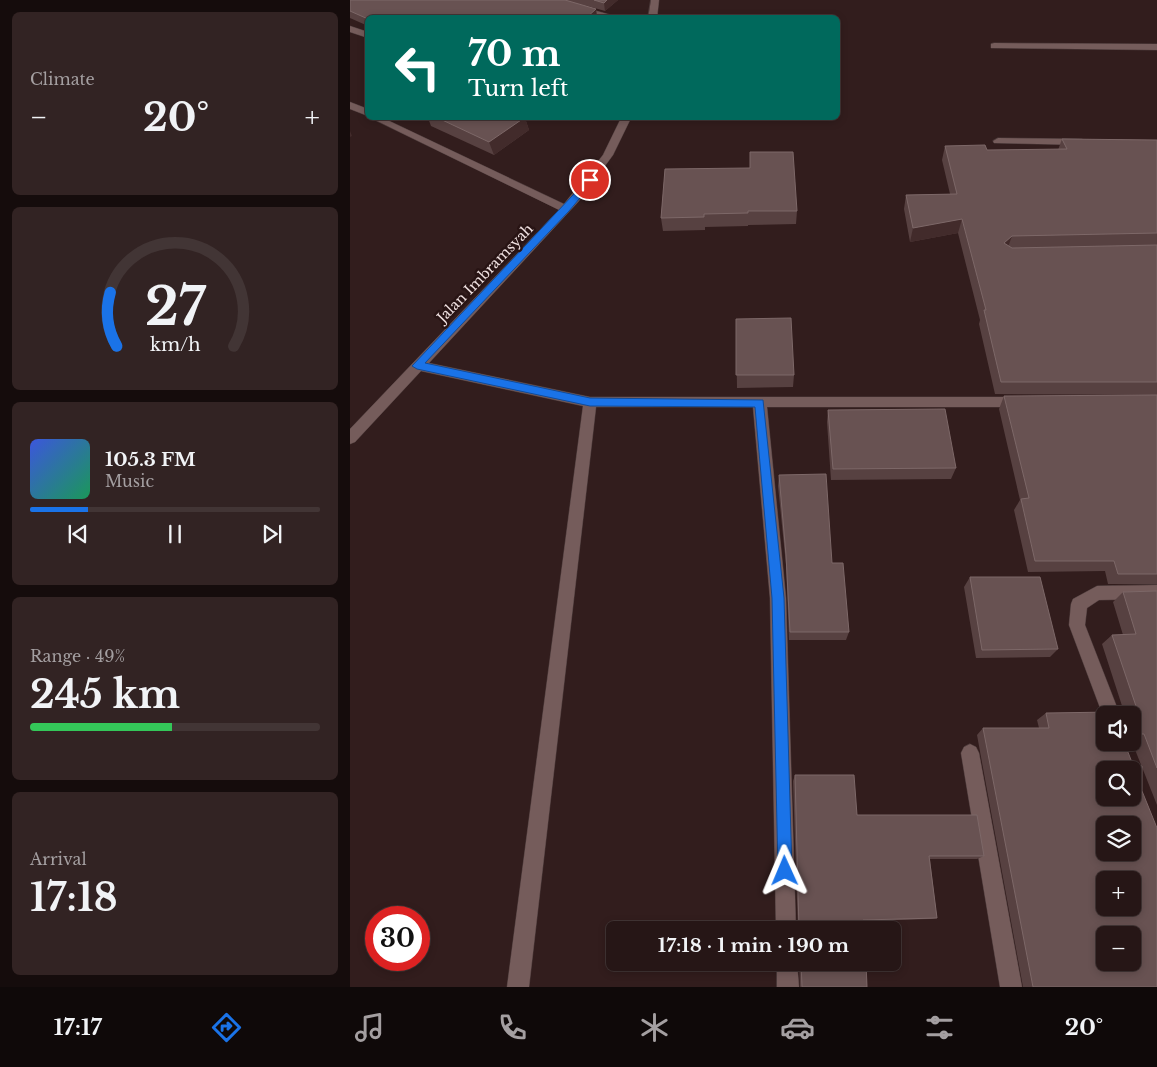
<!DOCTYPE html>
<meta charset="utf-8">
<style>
body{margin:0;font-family:"Libre Baskerville",serif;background:#322323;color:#f1f3f6;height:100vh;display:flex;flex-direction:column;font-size:19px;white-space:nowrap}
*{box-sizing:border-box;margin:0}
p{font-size:16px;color:#a49fa1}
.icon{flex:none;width:28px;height:28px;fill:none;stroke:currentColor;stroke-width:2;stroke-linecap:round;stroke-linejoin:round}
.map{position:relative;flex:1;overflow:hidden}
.drawer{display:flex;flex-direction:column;gap:12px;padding:12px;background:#150c0c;width:350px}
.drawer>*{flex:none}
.banner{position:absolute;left:15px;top:15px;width:475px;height:105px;border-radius:8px;box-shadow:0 2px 8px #0003,0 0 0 1px #423535;background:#00695c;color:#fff;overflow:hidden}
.buttons{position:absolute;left:746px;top:706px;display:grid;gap:10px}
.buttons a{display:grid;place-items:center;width:45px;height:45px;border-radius:8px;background:#261616;box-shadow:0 2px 8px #0003,0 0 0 1px #423535;font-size:25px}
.speed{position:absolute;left:15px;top:906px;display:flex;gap:10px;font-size:25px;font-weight:700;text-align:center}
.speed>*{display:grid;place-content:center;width:65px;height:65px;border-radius:50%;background:#261616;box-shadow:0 2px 8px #0003,0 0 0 1px #423535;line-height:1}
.speed .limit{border:8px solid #d22;background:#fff;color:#111}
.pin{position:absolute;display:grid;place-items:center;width:42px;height:42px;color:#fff;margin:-21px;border:2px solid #fff;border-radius:50%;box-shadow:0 1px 5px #0007}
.me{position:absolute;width:55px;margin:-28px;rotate:359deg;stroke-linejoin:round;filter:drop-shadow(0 0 4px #0008)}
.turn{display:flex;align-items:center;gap:18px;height:105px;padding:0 20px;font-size:22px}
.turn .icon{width:65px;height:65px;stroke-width:2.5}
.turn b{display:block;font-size:35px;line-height:42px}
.big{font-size:38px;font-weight:700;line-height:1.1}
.drawer .widget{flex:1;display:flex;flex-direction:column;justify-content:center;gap:8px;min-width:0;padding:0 18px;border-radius:8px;background:#322323}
.drawer .dial{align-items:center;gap:0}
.dial svg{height:130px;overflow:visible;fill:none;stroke:#423535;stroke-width:7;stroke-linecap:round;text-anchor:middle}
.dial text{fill:#f1f3f6;stroke:none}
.song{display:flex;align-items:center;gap:15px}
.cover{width:60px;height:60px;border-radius:8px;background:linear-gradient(135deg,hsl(230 70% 55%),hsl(150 70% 35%))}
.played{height:5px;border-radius:2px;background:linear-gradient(90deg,#1a73e8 20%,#423535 20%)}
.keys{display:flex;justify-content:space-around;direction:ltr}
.heat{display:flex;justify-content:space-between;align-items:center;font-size:28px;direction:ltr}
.charge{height:8px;border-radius:4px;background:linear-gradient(90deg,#34c759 49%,#423535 0)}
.trip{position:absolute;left:256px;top:921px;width:295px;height:50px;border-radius:8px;background:#261616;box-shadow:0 2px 8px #0003,0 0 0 1px #423535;font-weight:700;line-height:50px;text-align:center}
.tab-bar{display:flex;height:80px;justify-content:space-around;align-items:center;background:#0f0909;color:#a49fa1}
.tab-bar .icon{width:35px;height:35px}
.tab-bar .current{color:#1a73e8}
.tab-bar b{font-size:22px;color:#f1f3f6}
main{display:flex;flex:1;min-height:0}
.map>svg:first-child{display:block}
</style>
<main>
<section class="drawer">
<div class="widget"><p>Climate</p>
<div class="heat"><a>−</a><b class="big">20°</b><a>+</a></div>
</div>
<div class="widget dial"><svg viewBox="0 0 100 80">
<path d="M14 69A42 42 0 1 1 86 69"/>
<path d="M14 69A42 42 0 0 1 10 36" stroke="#1a73e8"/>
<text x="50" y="56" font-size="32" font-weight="700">27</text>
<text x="50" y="72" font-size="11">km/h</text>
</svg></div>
<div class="widget">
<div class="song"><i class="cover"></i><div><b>105.3 FM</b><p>Music</p></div></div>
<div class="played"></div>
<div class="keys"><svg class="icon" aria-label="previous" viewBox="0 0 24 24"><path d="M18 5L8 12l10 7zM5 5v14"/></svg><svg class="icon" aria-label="pause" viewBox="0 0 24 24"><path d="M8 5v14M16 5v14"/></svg><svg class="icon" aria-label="next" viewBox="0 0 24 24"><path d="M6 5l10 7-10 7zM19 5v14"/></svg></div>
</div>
<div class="widget"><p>Range · 49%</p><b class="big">245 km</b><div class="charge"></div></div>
<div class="widget"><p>Arrival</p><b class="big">17:18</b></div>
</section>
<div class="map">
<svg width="807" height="987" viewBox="0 0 807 987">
<rect width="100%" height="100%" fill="#321d1d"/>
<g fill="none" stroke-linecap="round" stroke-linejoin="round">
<defs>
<path id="minor" d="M 193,0 L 207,0 L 272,18 L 255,18 Z
M 301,0 L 309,0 L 307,18 L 298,18 Z
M 0,26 L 18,32 L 18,38 L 0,32 Z
M 644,43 L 807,44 L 807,50 L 641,48 L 641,44 Z
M 0,102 L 18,109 L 18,116 L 0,109 Z
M 21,118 L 33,118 L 214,204 L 253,155 L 271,118 L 281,118 L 263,155 L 229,201 L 79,363 L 240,397 L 672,397 L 677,398 L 679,402 L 677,406 L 672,407 L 417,407 L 436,598 L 446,930 L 426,930 L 420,598 L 403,407 L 246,407 L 179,987 L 157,987 L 233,406 L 71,371 L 5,442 L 0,444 L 0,429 L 209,210 Z
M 648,138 L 732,139 L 737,142 L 732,145 L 644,143 L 643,141 Z
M 807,585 L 807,599 L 749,600 L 737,608 L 735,625 L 770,715 L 755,715 L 755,721 L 719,625 L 721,604 L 723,599 L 747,586 Z
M 620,744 L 626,747 L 629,753 L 672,987 L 650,987 L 611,753 L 614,747 Z
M 427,962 L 447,962 L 449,987 L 427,987 Z"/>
</defs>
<use href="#minor" stroke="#4c3b3b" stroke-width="1"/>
<use href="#minor" fill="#755c5b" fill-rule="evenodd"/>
</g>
<path fill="#574141" d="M 0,0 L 268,0 L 255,11 L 234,5 L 246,9 L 247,18 L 18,18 L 18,26 L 0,18 Z
M 78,118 L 175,118 L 179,130 L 144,155 L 81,126 Z
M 712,139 L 807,140 L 807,395 L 645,394 L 629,324 L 630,320 L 608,233 L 560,242 L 554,209 L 556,195 L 600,194 L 592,160 L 595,146 L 637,150 L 708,150 Z
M 315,169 L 447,211 L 446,224 L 398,225 L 398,226 L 355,227 L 355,230 L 313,231 L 311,218 Z
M 386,319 L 444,375 L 443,387 L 387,388 Z
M 807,395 L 807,584 L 758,584 L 755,571 L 678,572 L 664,510 L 670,500 L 649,409 L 654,396 Z
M 478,410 L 606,468 L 601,479 L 481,480 L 477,422 Z
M 429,475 L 482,563 L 499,632 L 496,640 L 439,640 L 436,565 L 428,486 Z
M 620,577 L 708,649 L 700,657 L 626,658 L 614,587 Z
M 807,591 L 807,805 L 782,742 L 782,715 L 755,715 L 792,791 L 807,987 L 673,987 L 627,735 L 633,728 L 689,728 L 687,720 L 696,713 L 764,714 L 767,712 L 774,712 L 752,644 L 762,635 L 773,635 L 763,602 L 773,592 Z
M 445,775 L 507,815 L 634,856 L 627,859 L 580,859 L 587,918 L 581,919 L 514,921 L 448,930 L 443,781 Z
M 449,962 L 516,962 L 517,987 L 450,987 Z"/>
<path fill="#422b2b" d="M 257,0 L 268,0 L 255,11 L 254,3 Z
M 246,9 L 247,18 L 236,18 Z
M 174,118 L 175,118 L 179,130 L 144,155 L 139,142 Z
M 0,131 L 2,136 L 0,137 Z
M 612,219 L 608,233 L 560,242 L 563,228 Z
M 662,236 L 657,250 L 654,243 Z"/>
<path fill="#685252" stroke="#7d6868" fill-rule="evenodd" d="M 0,0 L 215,0 L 246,9 L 236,18 L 18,18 L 18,19 L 0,11 Z
M 244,0 L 257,0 L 254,3 Z
M 88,118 L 174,118 L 139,142 Z
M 712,139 L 807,140 L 807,233 L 662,236 L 654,243 L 662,248 L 807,245 L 807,382 L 651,382 L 634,310 L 636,310 L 612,219 L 563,228 L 556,195 L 607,194 L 595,146 L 635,145 L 637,150 L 717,149 Z
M 400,152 L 443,152 L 447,211 L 398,211 L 398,213 L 354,214 L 354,217 L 311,218 L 315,169 L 400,168 Z
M 441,318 L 444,375 L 386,375 L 386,319 Z
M 807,395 L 807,574 L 768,574 L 764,561 L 685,561 L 671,499 L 679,498 L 654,396 Z
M 595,409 L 606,468 L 483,469 L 478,410 Z
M 476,474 L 482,563 L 493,563 L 499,632 L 440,632 L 436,555 L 429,475 Z
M 620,577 L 690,577 L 708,649 L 632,650 Z
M 807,591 L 807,768 L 794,734 L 782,734 L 782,715 L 766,715 L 767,712 L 788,712 L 762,635 L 786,634 L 773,592 Z
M 763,712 L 765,715 L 755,715 L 755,742 L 774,742 L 783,765 L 792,766 L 792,791 L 807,828 L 807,987 L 683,987 L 633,728 L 699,728 L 696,713 ZM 755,770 L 782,770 L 782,798 L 755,798 ZM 755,825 L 782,825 L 782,852 L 755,852 ZM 755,880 L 782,880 L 782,908 L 755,908 ZM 755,935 L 782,935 L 782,962 L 755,962 Z
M 445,775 L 504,775 L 507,815 L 627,815 L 634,856 L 579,856 L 587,918 L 513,920 L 514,930 L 447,930 L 449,929 Z
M 451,962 L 516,962 L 517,987 L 452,987 Z"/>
<path fill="#1a73e8" stroke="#114b97" d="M 240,178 L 245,180 L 219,211 L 75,363 L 240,398 L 413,400 L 434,598 L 442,871 L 440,877 L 435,879 L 430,877 L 428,871 L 422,598 L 405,407 L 240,406 L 67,369 L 62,366 L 238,179 Z"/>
<g text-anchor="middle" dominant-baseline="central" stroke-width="5" stroke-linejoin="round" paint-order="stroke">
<g font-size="14" fill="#efe0e0" stroke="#281414">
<text transform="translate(135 273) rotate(-46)">Jalan Imbramsyah</text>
</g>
</g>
</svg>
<div class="buttons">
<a><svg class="icon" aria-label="sound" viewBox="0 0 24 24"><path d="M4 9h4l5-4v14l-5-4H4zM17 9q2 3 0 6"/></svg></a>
<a><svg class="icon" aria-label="search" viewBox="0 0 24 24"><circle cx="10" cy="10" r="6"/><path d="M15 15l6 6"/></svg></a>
<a><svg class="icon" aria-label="layers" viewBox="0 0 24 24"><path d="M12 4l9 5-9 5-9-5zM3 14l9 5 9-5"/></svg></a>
<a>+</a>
<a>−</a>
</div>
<div class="speed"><div class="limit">30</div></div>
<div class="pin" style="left:240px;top:180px;background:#d93025"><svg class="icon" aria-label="arrive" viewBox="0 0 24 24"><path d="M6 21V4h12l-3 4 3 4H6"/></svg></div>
<svg class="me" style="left:435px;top:871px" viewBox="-20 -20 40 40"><path d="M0-17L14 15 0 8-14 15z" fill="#1a73e8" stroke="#fff" stroke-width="4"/></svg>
<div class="trip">17:18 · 1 min · 190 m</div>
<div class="banner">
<div class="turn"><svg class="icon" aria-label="left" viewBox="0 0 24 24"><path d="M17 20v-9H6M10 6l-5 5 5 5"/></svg><div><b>70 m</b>Turn left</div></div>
</div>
</div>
</main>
<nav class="tab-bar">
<b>17:17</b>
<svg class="icon current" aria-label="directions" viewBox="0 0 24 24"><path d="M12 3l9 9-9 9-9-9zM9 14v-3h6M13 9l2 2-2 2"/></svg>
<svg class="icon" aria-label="music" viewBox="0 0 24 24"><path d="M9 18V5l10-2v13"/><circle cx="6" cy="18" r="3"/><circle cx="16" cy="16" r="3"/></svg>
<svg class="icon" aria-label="phone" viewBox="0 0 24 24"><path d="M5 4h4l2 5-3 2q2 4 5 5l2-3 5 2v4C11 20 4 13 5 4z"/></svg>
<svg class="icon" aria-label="climate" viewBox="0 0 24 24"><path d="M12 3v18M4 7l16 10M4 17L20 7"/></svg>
<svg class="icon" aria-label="car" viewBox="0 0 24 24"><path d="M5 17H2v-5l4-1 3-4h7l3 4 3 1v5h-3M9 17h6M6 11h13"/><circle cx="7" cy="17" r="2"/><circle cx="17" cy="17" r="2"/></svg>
<svg class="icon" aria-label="filters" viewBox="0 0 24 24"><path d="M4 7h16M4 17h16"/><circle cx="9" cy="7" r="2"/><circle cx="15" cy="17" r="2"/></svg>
<b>20°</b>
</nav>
